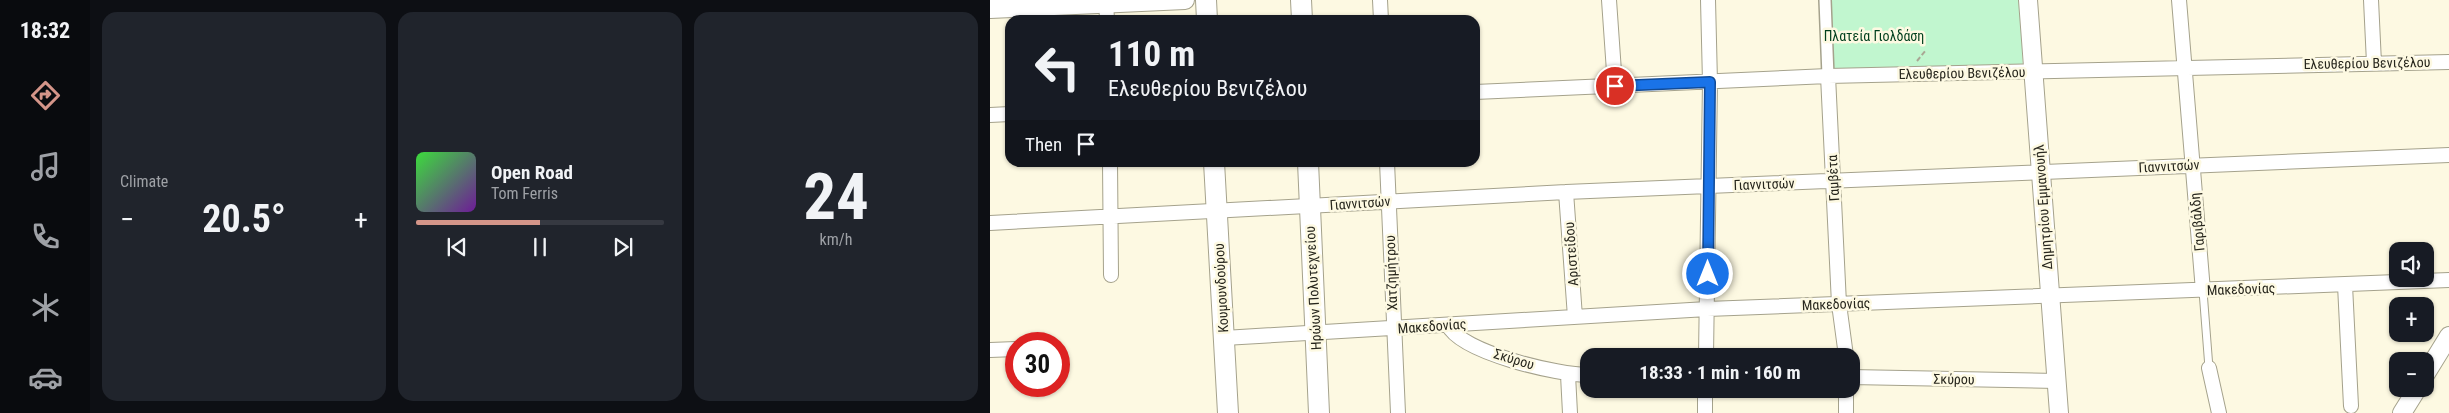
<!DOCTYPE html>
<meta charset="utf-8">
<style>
body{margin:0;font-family:"Roboto Condensed",sans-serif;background:#20242c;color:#f1f3f6;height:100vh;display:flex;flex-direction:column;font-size:19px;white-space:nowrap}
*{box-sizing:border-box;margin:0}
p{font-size:16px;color:#9ea1a6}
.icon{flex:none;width:28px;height:28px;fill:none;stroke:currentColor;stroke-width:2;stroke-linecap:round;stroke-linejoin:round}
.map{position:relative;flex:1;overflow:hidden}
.details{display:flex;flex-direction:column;gap:12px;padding:12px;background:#0d0f14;width:900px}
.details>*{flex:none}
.top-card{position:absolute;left:15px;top:15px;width:475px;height:152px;border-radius:15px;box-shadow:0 1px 4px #0004;background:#171b24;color:#f1f3f6;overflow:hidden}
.controls{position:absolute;left:1399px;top:242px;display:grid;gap:10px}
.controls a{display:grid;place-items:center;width:45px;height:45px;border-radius:10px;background:#171b24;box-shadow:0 1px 4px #0004;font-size:25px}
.speed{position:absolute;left:15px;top:332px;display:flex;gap:10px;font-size:25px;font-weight:700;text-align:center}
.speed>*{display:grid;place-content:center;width:65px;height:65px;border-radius:50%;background:#171b24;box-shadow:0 1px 4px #0004;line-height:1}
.speed .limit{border:8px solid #d22;background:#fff;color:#111}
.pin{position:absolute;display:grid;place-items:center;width:42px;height:42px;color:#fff;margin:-21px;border:2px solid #fff;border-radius:50%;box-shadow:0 1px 5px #0007}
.me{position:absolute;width:55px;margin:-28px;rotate:0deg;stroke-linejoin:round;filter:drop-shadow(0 0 4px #0008)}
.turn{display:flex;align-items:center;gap:18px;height:105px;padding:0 20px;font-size:22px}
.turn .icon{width:65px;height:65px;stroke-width:2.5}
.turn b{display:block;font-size:35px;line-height:42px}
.then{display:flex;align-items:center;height:48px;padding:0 20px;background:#0003;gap:10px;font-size:19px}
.big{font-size:38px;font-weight:700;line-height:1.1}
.details .widget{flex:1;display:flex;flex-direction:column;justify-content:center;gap:8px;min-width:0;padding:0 18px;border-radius:15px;background:#20242c}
.details .dial{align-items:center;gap:0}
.dial b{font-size:65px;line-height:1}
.song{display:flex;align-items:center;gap:15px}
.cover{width:60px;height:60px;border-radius:8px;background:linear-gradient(135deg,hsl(120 70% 55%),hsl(280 70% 35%))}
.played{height:5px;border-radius:2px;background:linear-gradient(90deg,#d49589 50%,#363941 50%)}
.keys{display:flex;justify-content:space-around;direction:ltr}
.heat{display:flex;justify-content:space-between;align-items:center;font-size:28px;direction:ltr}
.details .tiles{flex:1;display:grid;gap:12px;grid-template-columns:repeat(3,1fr)}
.trip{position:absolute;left:590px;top:348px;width:280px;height:50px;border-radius:15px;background:#171b24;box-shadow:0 1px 4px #0004;font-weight:700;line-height:50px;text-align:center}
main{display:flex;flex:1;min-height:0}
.tabs{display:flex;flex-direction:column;width:90px;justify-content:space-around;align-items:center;background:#090b0e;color:#9ea1a6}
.tabs .icon{width:35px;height:35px}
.tabs .active{color:#d49589}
.tabs b{font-size:22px;color:#f1f3f6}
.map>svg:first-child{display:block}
</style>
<main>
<nav class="tabs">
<b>18:32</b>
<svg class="icon active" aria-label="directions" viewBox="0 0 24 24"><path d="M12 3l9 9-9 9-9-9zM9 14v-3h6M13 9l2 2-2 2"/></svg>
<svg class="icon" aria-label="music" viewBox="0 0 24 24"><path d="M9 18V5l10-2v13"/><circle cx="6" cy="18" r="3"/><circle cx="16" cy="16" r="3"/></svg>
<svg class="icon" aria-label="phone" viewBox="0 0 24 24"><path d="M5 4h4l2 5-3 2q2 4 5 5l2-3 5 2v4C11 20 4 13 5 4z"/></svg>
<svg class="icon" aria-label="climate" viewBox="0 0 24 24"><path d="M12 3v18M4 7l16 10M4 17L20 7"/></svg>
<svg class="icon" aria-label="car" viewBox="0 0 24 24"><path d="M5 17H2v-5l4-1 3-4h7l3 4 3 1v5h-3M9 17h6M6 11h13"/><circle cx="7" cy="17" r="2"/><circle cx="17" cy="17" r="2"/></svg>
</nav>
<section class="details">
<div class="tiles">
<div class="widget"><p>Climate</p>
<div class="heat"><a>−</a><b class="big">20.5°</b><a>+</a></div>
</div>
<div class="widget">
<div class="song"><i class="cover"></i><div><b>Open Road</b><p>Tom Ferris</p></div></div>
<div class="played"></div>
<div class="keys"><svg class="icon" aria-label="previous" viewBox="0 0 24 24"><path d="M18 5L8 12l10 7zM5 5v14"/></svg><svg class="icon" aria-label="pause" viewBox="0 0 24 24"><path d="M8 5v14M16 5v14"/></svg><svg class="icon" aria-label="next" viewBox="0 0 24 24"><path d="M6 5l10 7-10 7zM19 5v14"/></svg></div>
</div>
<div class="widget dial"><b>24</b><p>km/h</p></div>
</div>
</section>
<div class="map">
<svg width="1459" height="413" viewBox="0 0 1459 413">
<rect width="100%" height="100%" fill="#fdf9e2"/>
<path fill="#c1f6cf" d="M 838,0 L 1030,0 L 1033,68 L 840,73 Z"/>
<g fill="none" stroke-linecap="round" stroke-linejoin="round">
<defs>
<path id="service" d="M 1213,291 L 1219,368"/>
<path id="pedestrian" d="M 835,0 L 838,76"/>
<path id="minor" d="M 116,0 L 117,20
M 390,0 L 391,20
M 619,0 L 625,86
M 1189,0 L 1213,291
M 1381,0 L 1384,63
M 838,76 L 849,304 L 856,356
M 485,92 L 838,76 L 1459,62
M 0,115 L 20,114
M 120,162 L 121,275
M 397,162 L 408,413
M 576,192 L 585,317
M 0,223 L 576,192 L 1459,155
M 1355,285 L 1361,406
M 458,325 C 471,353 569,375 599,375
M 234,338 L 717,309 L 1459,280
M 0,350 L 26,349
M 716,356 L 720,82 L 718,0
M 1219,368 L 1229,413
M 578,375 L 580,413
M 861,377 L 1067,381
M 715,413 L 715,389
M 856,413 L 856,389"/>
<path id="tertiary" d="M 1038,0 L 1069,413
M 0,9 L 195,0
M 1435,375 L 1459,336
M 1412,413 L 1427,389"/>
<path id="secondary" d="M 216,0 L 217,20
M 311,0 L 312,20
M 224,162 L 238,413
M 318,162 L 329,413"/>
</defs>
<use href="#service" stroke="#a5a28c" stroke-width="9"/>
<use href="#pedestrian" stroke="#a5a28c" stroke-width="14"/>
<use href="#minor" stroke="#a5a28c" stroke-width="16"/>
<use href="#tertiary" stroke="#a5a28c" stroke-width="20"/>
<use href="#secondary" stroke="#a5a28c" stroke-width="22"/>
<path stroke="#a9a694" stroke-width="2" stroke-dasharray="5 2.5" stroke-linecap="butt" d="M 927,61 L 936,50"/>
<use href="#service" stroke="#fff" stroke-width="7"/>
<use href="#pedestrian" stroke="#fff" stroke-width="11"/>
<use href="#minor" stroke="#fff" stroke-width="14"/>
<use href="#tertiary" stroke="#fff" stroke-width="18"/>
<use href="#secondary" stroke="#fff" stroke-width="20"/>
</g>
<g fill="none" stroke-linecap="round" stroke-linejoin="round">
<defs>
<path id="route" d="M 625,86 L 720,82 L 718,274"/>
</defs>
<use href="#route" stroke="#114b97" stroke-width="12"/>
<use href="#route" stroke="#1a73e8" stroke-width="9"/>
</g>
<g text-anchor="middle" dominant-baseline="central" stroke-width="5" stroke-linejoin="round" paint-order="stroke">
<g font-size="14" fill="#003f1d" stroke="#fdf9e2">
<text x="884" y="36">Πλατεία Γιολδάση</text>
</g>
<g font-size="14" fill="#27261d" stroke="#fdf9e2">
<text transform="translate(1377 63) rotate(-1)">Ελευθερίου Βενιζέλου</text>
<text transform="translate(972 73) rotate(-1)">Ελευθερίου Βενιζέλου</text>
<text transform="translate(1179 166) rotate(-3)">Γιαννιτσών</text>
<text transform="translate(843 178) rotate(-93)">Γαμβέτα</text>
<text transform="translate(774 184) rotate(-2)">Γιαννιτσών</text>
<text transform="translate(370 203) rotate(-4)">Γιαννιτσών</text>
<text transform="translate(1053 207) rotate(-94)">Δημητρίου Εμμανουήλ</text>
<text transform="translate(1207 222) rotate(-95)">Γαριβάλδη</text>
<text transform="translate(581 254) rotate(-94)">Αριστείδου</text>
<text transform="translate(401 273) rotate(-92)">Χατζημήτρου</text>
<text transform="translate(231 288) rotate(-93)">Κουμουνδούρου</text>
<text transform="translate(323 288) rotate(-93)">Ηρώων Πολυτεχνείου</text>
<text transform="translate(1251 289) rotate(-2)">Μακεδονίας</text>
<text transform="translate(846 304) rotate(-2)">Μακεδονίας</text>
<text transform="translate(442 326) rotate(-4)">Μακεδονίας</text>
<text transform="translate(524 359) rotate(17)">Σκύρου</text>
<text transform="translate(964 379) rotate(1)">Σκύρου</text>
</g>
</g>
</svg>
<div class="controls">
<a><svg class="icon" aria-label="sound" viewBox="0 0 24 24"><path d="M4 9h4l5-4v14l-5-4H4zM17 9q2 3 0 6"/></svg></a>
<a>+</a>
<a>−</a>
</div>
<div class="speed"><div class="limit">30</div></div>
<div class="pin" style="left:625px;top:86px;background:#d93025"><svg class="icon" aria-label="arrive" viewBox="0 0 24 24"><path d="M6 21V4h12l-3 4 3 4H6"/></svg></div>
<svg class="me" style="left:718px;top:274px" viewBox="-20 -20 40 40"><circle r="17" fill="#1a73e8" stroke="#fff" stroke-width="3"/><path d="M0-11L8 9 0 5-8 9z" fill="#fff"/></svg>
<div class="trip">18:33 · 1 min · 160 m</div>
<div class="top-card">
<div class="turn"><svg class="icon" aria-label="left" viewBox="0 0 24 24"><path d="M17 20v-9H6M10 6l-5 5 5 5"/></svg><div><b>110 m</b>Ελευθερίου Βενιζέλου</div></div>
<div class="then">Then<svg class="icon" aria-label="arrive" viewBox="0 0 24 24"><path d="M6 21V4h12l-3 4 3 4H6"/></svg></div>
</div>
</div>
</main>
